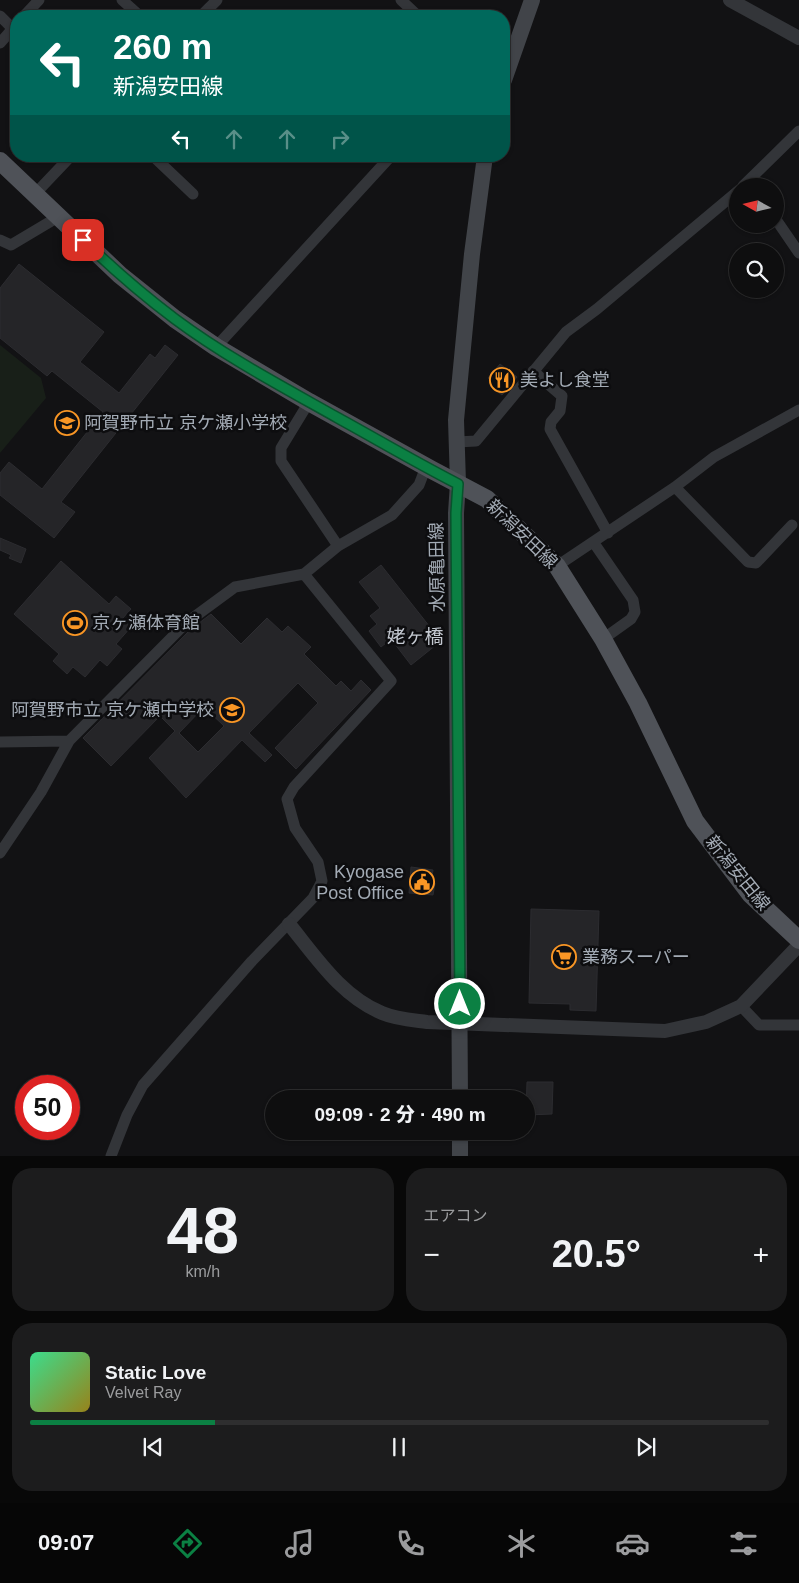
<!DOCTYPE html>
<html lang="ja">
<meta charset="utf-8">
<style>
body{margin:0;font-family:Arial,"Noto Sans JP",sans-serif;background:#1c1c1d;color:#f1f3f6;height:100vh;display:flex;flex-direction:column;font-size:19px;white-space:nowrap}
*{box-sizing:border-box;margin:0}
p{font-size:16px;color:#9b9c9e}
.icon{flex:none;width:28px;height:28px;fill:none;stroke:currentColor;stroke-width:2;stroke-linecap:round;stroke-linejoin:round}
.map{position:relative;height:1156px;overflow:hidden}
.sheet{display:flex;flex-direction:column;gap:12px;padding:12px;background:#080808;flex:1}
.sheet>*{flex:none}
.hud{position:absolute;left:10px;top:10px;width:500px;height:152px;border-radius:20px;box-shadow:0 1px 4px #0004,0 0 0 1px #2e2e2f;background:#00695c;color:#fff;overflow:hidden}
.needle{width:32px;rotate:278deg}
.fabs{position:absolute;left:729px;top:178px;display:grid;gap:10px}
.fabs a{display:grid;place-items:center;width:55px;height:55px;border-radius:50%;background:#0e0e0f;box-shadow:0 1px 4px #0004,0 0 0 1px #2e2e2f;font-size:25px}
.speed{position:absolute;left:15px;top:1075px;display:flex;gap:10px;font-size:25px;font-weight:700;text-align:center}
.speed>*{display:grid;place-content:center;width:65px;height:65px;border-radius:50%;background:#0e0e0f;box-shadow:0 1px 4px #0004,0 0 0 1px #2e2e2f;line-height:1}
.speed .limit{border:8px solid #d22;background:#fff;color:#111}
.pin{position:absolute;display:grid;place-items:center;width:42px;height:42px;color:#fff;margin:-21px;border-radius:10px;box-shadow:0 2px 8px #0006}
.me{position:absolute;width:55px;margin:-28px;rotate:0deg;stroke-linejoin:round;filter:drop-shadow(0 0 4px #0008)}
.turn{display:flex;align-items:center;gap:18px;height:105px;padding:0 20px;font-size:22px}
.turn .icon{width:65px;height:65px;stroke-width:2.5}
.turn b{display:block;font-size:35px;line-height:42px}
.lanes{display:flex;align-items:center;height:48px;padding:0 20px;background:#0003;justify-content:center;gap:25px;direction:ltr}
.lanes .off{opacity:.35}
.big{font-size:38px;font-weight:800;line-height:1.1}
.sheet .card{flex:1;display:flex;flex-direction:column;justify-content:center;gap:8px;min-width:0;padding:0 18px;border-radius:20px;background:#1c1c1d}
.sheet .dial{align-items:center;gap:0}
.dial b{font-size:65px;line-height:1}
.song{display:flex;align-items:center;gap:15px}
.cover{width:60px;height:60px;border-radius:8px;background:linear-gradient(135deg,hsl(150 70% 55%),hsl(50 70% 35%))}
.played{height:5px;border-radius:2px;background:linear-gradient(90deg,#0b8043 25%,#2e2e2f 25%)}
.keys{display:flex;justify-content:space-around;direction:ltr}
.heat{display:flex;justify-content:space-between;align-items:center;font-size:28px;direction:ltr}
.sheet .tiles{flex:1;display:grid;gap:12px;grid-template-columns:1fr 1fr}
.card:last-child{grid-column:span 2}
.trip{position:absolute;left:265px;top:1090px;width:270px;height:50px;border-radius:25px;background:#0e0e0f;box-shadow:0 1px 4px #0004,0 0 0 1px #2e2e2f;font-weight:800;line-height:50px;text-align:center}
.tabs{display:flex;height:80px;justify-content:space-around;align-items:center;background:#060606;color:#9b9c9e}
.tabs .icon{width:35px;height:35px}
.tabs .current{color:#0b8043}
.tabs b{font-size:22px;color:#f1f3f6}
.map>svg:first-child{display:block}
</style>
<div class="map">
<svg width="799" height="1156" viewBox="0 0 799 1156">
<rect width="100%" height="100%" fill="#121214"/>
<path fill="#181f18" d="M 0,345 L 41,378 L 46,398 L 0,453 Z"/>
<path fill="#252528" stroke="#2c2c30" fill-rule="evenodd" d="M 19,264 L 104,332 L 80,362 L 119,393 L 150,354 L 155,358 L 165,345 L 178,355 L 61,502 L 75,512 L 54,538 L 0,495 L 0,473 L 9,462 L 42,489 L 103,412 L 52,371 L 47,376 L 0,338 L 0,288 Z
M 500,364 L 517,377 L 502,395 L 490,386 L 493,382 L 488,378 Z
M 0,538 L 26,549 L 21,563 L 9,558 L 11,555 L 0,550 Z
M 61,561 L 109,604 L 116,596 L 131,609 L 122,619 L 131,627 L 116,644 L 122,649 L 107,666 L 100,660 L 85,677 L 73,667 L 67,674 L 53,661 L 59,654 L 14,614 Z
M 381,565 L 441,641 L 411,665 L 391,639 L 381,647 L 369,631 L 377,624 L 370,616 L 380,608 L 359,582 Z
M 211,614 L 241,644 L 267,618 L 282,632 L 288,626 L 311,647 L 304,654 L 336,686 L 341,681 L 351,691 L 361,680 L 371,690 L 296,769 L 275,748 L 318,703 L 298,683 L 249,733 L 272,755 L 265,762 L 242,740 L 186,798 L 149,758 L 175,731 L 160,716 L 111,766 L 83,738 L 191,629 ZM 204,707 L 224,726 L 198,752 L 179,733 Z
M 411,867 L 433,870 L 431,882 L 435,883 L 433,895 L 409,893 Z
M 531,909 L 599,911 L 596,1011 L 570,1010 L 570,1004 L 529,1003 Z
M 527,1082 L 553,1082 L 552,1114 L 526,1115 Z"/>
<g fill="none" stroke-linecap="round" stroke-linejoin="round">
<path stroke="#333539" stroke-width="11" d="M 122,0 L 140,16
M 401,0 L 418,16
M 0,16 L 16,32
M 24,16 L 39,0
M 201,16 L 217,0
M 0,43 L 16,25
M 153,156 L 193,194
M 743,186 L 799,131
M 34,195 L 71,156
M 775,218 L 799,253
M 0,240 L 11,245 L 58,217
M 216,347 L 391,156
M 533,371 L 562,396 L 560,411 L 551,422 L 550,429 L 608,533
M 309,402 L 281,448 L 281,461 L 338,546
M 457,442 L 476,441 L 566,332 L 597,309 L 738,191
M 675,487 L 748,562 L 756,563 L 792,525
M 594,543 L 633,600 L 635,612 L 631,619 L 603,639
M 557,566 L 675,487 L 714,457 L 799,410
M 0,742 L 69,741
M 0,853 L 41,792 L 69,741 L 186,623 L 235,587 L 304,574 L 338,546 L 392,515 L 419,485 L 426,467
M 741,1006 L 759,1025 L 799,1025
M 111,1156 L 127,1115 L 143,1085 L 252,961 L 313,898 L 322,881 L 318,862 L 295,828 L 287,799 L 294,787 L 391,681 L 304,574"/>
<path stroke="#333539" stroke-width="14" d="M 730,0 L 799,38
M 289,924 C 316,957 341,996 382,1013 C 396,1019 412,1020 427,1022 L 665,1031 L 706,1022 L 741,1006 L 799,945"/>
<path stroke="#414449" stroke-width="16" d="M 504,80 L 532,0
M 460,1099 L 456,513 L 458,483 L 456,420 L 472,254 L 485,156
M 460,1131 L 460,1156"/>
<path stroke="#4f5258" stroke-width="18" d="M 0,161 L 120,275 L 175,319 L 216,347 L 309,402 L 432,470 L 487,499 L 557,566 L 603,639 L 638,703 L 695,821 L 751,895 L 799,940"/>
</g>
<g fill="none" stroke-linecap="round" stroke-linejoin="round">
<defs>
<path id="route" d="M 83,240 C 112,268 143,295 175,319 C 226,357 283,387 338,418 C 378,440 417,463 458,484 L 456,513 L 460,1004"/>
</defs>
<use href="#route" stroke="#07532c" stroke-width="12"/>
<use href="#route" stroke="#0b8043" stroke-width="9"/>
</g>
<defs>
<symbol id="restaurant-ring" viewBox="-11 -11 22 22"><circle r="9.5" fill="#0d0d0f" stroke="#f99625" stroke-width="1.5"/><path d="M-5-6h1v4h1v-4h1v4h1v-4h1v5L-1.5 .5V6h-2V.5L-5-1ZM5-6V6H3V1.5H1.5Q1.5-4 5-6Z" fill="#f99625"/></symbol>
<symbol id="school-ring" viewBox="-11 -11 22 22"><circle r="9.5" fill="#0d0d0f" stroke="#f99625" stroke-width="1.5"/><path d="M0-5L7-2L0 1L-7-2ZM-4 1L0 2.5L4 1V4Q0 6-4 4Z" fill="#f99625"/></symbol>
<symbol id="stadium-ring" viewBox="-11 -11 22 22"><circle r="9.5" fill="#0d0d0f" stroke="#f99625" stroke-width="1.5"/><path d="M0-5a6.5 5 0 1 0 0 10a6.5 5 0 1 0 0-10ZM-3.5-1.8h7v3.6h-7Z" fill="#f99625"/></symbol>
<symbol id="civic-ring" viewBox="-11 -11 22 22"><circle r="9.5" fill="#0d0d0f" stroke="#f99625" stroke-width="1.5"/><path d="M-.6-6.5H3V-4.5H.6V-3L4-1V1h2V6H-6V1h2V-1L-.6-3ZM-1.2 2.5V6h2.4V2.5Z" fill="#f99625"/></symbol>
<symbol id="supermarket-ring" viewBox="-11 -11 22 22"><circle r="9.5" fill="#0d0d0f" stroke="#f99625" stroke-width="1.5"/><path d="M-6-5.5h2.5l.6 2H6L4.5 2H-2.5L-4.4-4H-6ZM-1.5 3.2a1.3 1.3 0 1 0 .1 0ZM3 3.2a1.3 1.3 0 1 0 .1 0Z" fill="#f99625"/></symbol>
</defs>
<g fill-rule="evenodd">
<use href="#restaurant-ring" x="488" y="366" width="28" height="28"/>
<use href="#school-ring" x="53" y="409" width="28" height="28"/>
<use href="#stadium-ring" x="61" y="609" width="28" height="28"/>
<use href="#school-ring" x="218" y="696" width="28" height="28"/>
<use href="#civic-ring" x="408" y="868" width="28" height="28"/>
<use href="#supermarket-ring" x="550" y="943" width="28" height="28"/>
</g>
<g text-anchor="middle" dominant-baseline="central" stroke-width="5" stroke-linejoin="round" paint-order="stroke">
<g font-size="18" fill="#a3abb5" stroke="#0d0d0f" text-anchor="start">
<text x="520" y="380">美よし食堂</text>
<text x="84" y="423">阿賀野市立 京ケ瀬小学校</text>
<text x="92" y="623">京ヶ瀬体育館</text>
<text x="214" y="710" text-anchor="end">阿賀野市立 京ケ瀬中学校</text>
<text x="404" y="872" text-anchor="end">Kyogase<tspan x="404" dy="21">Post Office</tspan></text>
<text x="582" y="957">業務スーパー</text>
</g>
<g font-size="18" fill="#a3abb5" stroke="#0d0d0f">
<text transform="translate(522 534) rotate(44)">新潟安田線</text>
<text transform="translate(437 567) rotate(-91)">水原亀田線</text>
<text transform="translate(738 873) rotate(51)">新潟安田線</text>
</g>
<g font-size="19" fill="#c4c9d1" stroke="#0d0d0f">
<text x="415" y="636">姥ヶ橋</text>
</g>
</g>
</svg>
<div class="fabs">
<a><svg class="needle" viewBox="-14 -14 28 28"><path d="M0-13l5 13h-10z" fill="#e53935"/><path d="M0 13l5-13h-10z" fill="#9b9c9e"/></svg></a>
<a><svg class="icon" aria-label="search" viewBox="0 0 24 24"><circle cx="10" cy="10" r="6"/><path d="M15 15l6 6"/></svg></a>
</div>
<div class="speed"><div class="limit">50</div></div>
<div class="pin" style="left:83px;top:240px;background:#d93025"><svg class="icon" aria-label="arrive" viewBox="0 0 24 24"><path d="M6 21V4h12l-3 4 3 4H6"/></svg></div>
<svg class="me" style="left:460px;top:1004px" viewBox="-20 -20 40 40"><circle r="17" fill="#0b8043" stroke="#fff" stroke-width="3"/><path d="M0-11L8 9 0 5-8 9z" fill="#fff"/></svg>
<div class="trip">09:09 · 2 分 · 490 m</div>
<div class="hud">
<div class="turn"><svg class="icon" aria-label="left" viewBox="0 0 24 24"><path d="M17 20v-9H6M10 6l-5 5 5 5"/></svg><div><b>260 m</b>新潟安田線</div></div>
<div class="lanes"><svg class="icon" aria-label="left" viewBox="0 0 24 24"><path d="M17 20v-9H6M10 6l-5 5 5 5"/></svg><svg class="icon off" aria-label="ahead" viewBox="0 0 24 24"><path d="M12 20V5M6 11l6-6 6 6"/></svg><svg class="icon off" aria-label="ahead" viewBox="0 0 24 24"><path d="M12 20V5M6 11l6-6 6 6"/></svg><svg class="icon off" aria-label="right" viewBox="0 0 24 24"><path d="M7 20v-9h11M14 6l5 5-5 5"/></svg></div>
</div>
</div>
<section class="sheet">
<div class="tiles">
<div class="card dial"><b>48</b><p>km/h</p></div>
<div class="card"><p>エアコン</p>
<div class="heat"><a>−</a><b class="big">20.5°</b><a>+</a></div>
</div>
<div class="card">
<div class="song"><i class="cover"></i><div><b>Static Love</b><p>Velvet Ray</p></div></div>
<div class="played"></div>
<div class="keys"><svg class="icon" aria-label="previous" viewBox="0 0 24 24"><path d="M18 5L8 12l10 7zM5 5v14"/></svg><svg class="icon" aria-label="pause" viewBox="0 0 24 24"><path d="M8 5v14M16 5v14"/></svg><svg class="icon" aria-label="next" viewBox="0 0 24 24"><path d="M6 5l10 7-10 7zM19 5v14"/></svg></div>
</div>
</div>
</section>
<nav class="tabs">
<b>09:07</b>
<svg class="icon current" aria-label="directions" viewBox="0 0 24 24"><path d="M12 3l9 9-9 9-9-9zM9 14v-3h6M13 9l2 2-2 2"/></svg>
<svg class="icon" aria-label="music" viewBox="0 0 24 24"><path d="M9 18V5l10-2v13"/><circle cx="6" cy="18" r="3"/><circle cx="16" cy="16" r="3"/></svg>
<svg class="icon" aria-label="phone" viewBox="0 0 24 24"><path d="M5 4h4l2 5-3 2q2 4 5 5l2-3 5 2v4C11 20 4 13 5 4z"/></svg>
<svg class="icon" aria-label="climate" viewBox="0 0 24 24"><path d="M12 3v18M4 7l16 10M4 17L20 7"/></svg>
<svg class="icon" aria-label="car" viewBox="0 0 24 24"><path d="M5 17H2v-5l4-1 3-4h7l3 4 3 1v5h-3M9 17h6M6 11h13"/><circle cx="7" cy="17" r="2"/><circle cx="17" cy="17" r="2"/></svg>
<svg class="icon" aria-label="filters" viewBox="0 0 24 24"><path d="M4 7h16M4 17h16"/><circle cx="9" cy="7" r="2"/><circle cx="15" cy="17" r="2"/></svg>
</nav>
